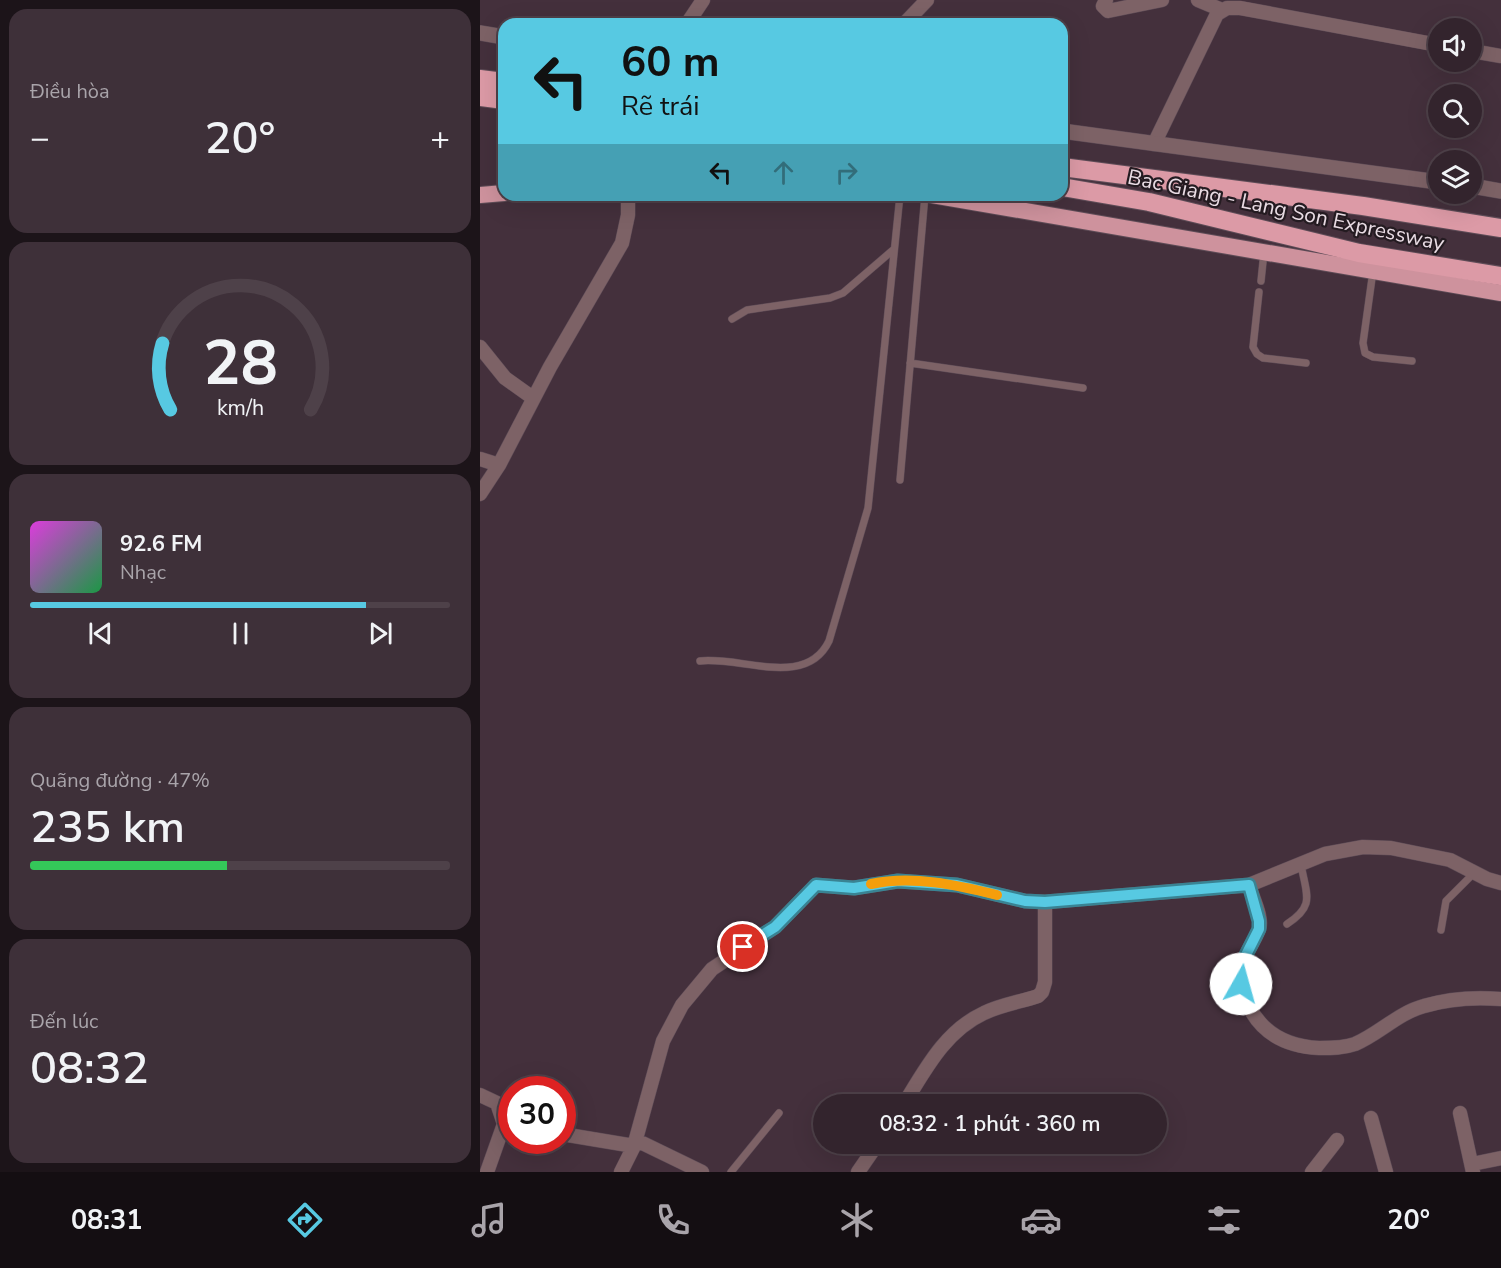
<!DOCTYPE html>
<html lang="vi">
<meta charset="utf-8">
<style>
body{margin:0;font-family:"Nunito Sans",sans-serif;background:#3e3039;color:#f1f3f6;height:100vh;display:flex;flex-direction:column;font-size:22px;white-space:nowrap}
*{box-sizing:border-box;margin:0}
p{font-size:20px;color:#a9a4aa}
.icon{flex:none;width:33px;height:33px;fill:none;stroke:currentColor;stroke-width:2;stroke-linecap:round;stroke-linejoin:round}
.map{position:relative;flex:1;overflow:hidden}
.drawer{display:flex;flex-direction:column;gap:9px;padding:9px;background:#1c1419;width:480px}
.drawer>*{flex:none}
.guide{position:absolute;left:18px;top:18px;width:570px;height:183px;border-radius:18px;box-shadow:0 6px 24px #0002,0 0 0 2px #4e4149;background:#57c9e2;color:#111;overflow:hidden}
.tools{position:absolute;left:948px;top:18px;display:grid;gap:12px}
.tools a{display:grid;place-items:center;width:54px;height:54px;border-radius:50%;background:#33242d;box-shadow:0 6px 24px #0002,0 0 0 2px #4e4149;font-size:30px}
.speed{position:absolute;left:18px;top:1076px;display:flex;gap:12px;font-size:30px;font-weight:700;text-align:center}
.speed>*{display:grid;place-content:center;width:78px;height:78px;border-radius:50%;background:#33242d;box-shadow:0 6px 24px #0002,0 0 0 2px #4e4149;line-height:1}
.speed .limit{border:9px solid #d22;background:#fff;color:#111}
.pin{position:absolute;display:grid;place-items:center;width:51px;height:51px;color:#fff;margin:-26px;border:3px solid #fff;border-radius:50%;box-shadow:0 2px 6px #0007}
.me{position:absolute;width:66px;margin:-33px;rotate:7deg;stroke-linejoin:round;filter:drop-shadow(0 0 4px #0008)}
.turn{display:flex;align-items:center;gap:21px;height:126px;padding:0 24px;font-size:27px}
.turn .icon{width:78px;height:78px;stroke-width:2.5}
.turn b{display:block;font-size:42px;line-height:51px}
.lanes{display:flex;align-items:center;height:57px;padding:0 24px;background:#0003;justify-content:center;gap:30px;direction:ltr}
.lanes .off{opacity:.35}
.big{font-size:45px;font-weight:600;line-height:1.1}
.drawer .widget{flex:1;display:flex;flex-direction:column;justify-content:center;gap:9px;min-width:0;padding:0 21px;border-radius:18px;background:#3e3039}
.drawer .dial{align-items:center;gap:0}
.dial svg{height:156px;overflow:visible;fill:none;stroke:#4e4149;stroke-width:7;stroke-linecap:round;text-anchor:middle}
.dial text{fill:#f1f3f6;stroke:none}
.song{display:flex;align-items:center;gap:18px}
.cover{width:72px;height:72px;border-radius:9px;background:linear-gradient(135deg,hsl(300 70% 55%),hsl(140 70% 35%))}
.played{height:6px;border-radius:3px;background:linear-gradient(90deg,#57c9e2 80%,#4e4149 80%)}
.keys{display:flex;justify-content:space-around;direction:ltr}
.heat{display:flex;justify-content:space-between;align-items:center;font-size:33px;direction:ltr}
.charge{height:9px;border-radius:4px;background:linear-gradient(90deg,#34c759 47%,#4e4149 0)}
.trip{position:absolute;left:333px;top:1094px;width:354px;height:60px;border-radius:30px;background:#33242d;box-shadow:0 6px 24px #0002,0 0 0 2px #4e4149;font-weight:600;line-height:60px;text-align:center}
.tab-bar{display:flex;height:96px;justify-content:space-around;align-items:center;background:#140e12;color:#a9a4aa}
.tab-bar .icon{width:42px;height:42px}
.tab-bar .on{color:#57c9e2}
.tab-bar b{font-size:27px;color:#f1f3f6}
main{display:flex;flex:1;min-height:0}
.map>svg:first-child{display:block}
</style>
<main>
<section class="drawer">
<div class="widget"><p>Điều hòa</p>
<div class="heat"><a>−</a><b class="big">20°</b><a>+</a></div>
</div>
<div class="widget dial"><svg viewBox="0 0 100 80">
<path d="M14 69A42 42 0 1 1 86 69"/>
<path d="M14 69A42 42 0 0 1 10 35" stroke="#57c9e2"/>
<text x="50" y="56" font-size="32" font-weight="700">28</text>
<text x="50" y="72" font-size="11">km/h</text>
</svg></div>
<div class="widget">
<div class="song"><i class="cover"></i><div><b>92.6 FM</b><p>Nhạc</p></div></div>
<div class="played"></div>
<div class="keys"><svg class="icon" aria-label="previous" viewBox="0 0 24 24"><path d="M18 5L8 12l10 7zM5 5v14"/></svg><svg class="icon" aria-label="pause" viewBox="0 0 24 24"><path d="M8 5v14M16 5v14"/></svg><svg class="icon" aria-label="next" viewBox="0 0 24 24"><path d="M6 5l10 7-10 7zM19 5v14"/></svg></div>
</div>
<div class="widget"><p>Quãng đường · 47%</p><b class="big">235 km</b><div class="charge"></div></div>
<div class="widget"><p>Đến lúc</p><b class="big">08:32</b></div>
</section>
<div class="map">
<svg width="1021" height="1172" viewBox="0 0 1021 1172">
<rect width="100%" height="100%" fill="#44303c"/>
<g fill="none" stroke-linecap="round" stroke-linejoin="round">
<defs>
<path id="service" d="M 893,271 L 883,343 L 885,353 L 893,357 L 932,361
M 781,281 L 784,252
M 779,292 L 773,347 L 777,354 L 783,358 L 826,363
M 252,319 L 267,310 L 350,298 L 363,293 L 413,250
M 430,363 L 603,388
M 420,480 L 445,195
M 220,661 C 261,656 326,689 349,641 L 388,508 L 420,195
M 807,924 C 836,905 826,895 821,864
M 961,930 L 966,901 L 994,873
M 251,1172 L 299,1113"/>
<path id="minor" d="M 626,0 L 623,6 L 628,11 L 682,0
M 718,0 L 742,10
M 207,24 L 223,0
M 424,24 L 447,0
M 992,51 L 1021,56
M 674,144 L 737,14 L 747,8 L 760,8 L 958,45
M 0,347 L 25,378 L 53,398
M 0,459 L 19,465
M 0,494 L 19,465 L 70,367 L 142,243 L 148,215 L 148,195
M 769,885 C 772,897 783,917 779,929 C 772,949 756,961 761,984 C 771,1026 798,1046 839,1048 C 852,1048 864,1048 875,1044 C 899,1034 918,1013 944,1006 C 967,999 996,997 1021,999
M 0,1095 L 17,1103 L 24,1124 L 7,1172
M 424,1104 C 445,1070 465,1031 504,1013 C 520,1005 540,1002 558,996 L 562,992 L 565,982 L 565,902
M 980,1113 L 993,1172
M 891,1118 L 906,1172
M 82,1134 L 154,1146
M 156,1140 L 222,1172
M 992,1164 L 1021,1158
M 141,1172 L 154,1146 L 183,1041 L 202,1005 L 232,969 L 295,927 L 336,885 L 374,888 L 418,881 L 477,885 L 545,901 L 565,902 L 769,885 L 845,854 L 883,847 L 911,848 L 970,860 L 1007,879 L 1021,883
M 378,1172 L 398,1143
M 832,1172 L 857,1140"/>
<path id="tertiary" d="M 0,33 L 24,37
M 582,131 L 958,182
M 992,186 L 1021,191"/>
<path id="trunk" d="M 0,195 L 24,193
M 452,195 L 1021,293"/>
<path id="motorway" d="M 0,79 L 24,82
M 0,97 L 24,100
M 582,167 L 883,206 L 1021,228
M 582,187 L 669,202 L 879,253 L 1021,276"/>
</defs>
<use href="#service" stroke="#5e4c57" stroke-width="8"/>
<use href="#minor" stroke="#5e4c57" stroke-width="15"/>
<use href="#tertiary" stroke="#5e4c57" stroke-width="16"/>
<use href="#trunk" stroke="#5e4c57" stroke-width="18"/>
<use href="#motorway" stroke="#5e4c57" stroke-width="20"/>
<use href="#service" stroke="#7d6266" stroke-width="7"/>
<use href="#minor" stroke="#7d6266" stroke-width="14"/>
<use href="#tertiary" stroke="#7d6266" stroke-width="15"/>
<use href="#trunk" stroke="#ce929d" stroke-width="16"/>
<use href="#motorway" stroke="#dc9aa6" stroke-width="18"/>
</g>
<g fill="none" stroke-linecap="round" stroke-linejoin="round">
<defs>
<path id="route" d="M 263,947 L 295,927 L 336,885 L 374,888 L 418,881 L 477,885 L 545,901 L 565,902 L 769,885 L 779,921 L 779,929 L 760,967 L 761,984"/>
</defs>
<use href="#route" stroke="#398393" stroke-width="15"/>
<use href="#route" stroke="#57c9e2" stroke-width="10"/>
<path stroke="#f59e0b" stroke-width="10" d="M 391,884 C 432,875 477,885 517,895"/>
</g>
<g text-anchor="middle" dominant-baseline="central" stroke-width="4.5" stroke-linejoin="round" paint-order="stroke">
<g font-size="21" fill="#e9dce4" stroke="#241b21">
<text transform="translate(806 210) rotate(12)">Bac Giang - Lang Son Expressway</text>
</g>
</g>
</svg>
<div class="tools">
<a><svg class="icon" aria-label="sound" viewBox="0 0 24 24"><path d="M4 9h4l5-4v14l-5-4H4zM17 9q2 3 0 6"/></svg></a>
<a><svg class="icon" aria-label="search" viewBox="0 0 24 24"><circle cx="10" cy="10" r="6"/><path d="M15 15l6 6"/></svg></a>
<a><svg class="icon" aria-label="layers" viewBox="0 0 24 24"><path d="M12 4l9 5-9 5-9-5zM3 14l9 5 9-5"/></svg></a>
</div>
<div class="speed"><div class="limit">30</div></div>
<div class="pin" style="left:263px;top:947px;background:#d93025"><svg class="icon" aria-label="arrive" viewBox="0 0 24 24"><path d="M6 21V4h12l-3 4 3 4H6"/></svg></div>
<svg class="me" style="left:761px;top:984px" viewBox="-20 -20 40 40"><circle r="19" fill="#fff"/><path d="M0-13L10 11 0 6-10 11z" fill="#57c9e2"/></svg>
<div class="trip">08:32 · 1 phút · 360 m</div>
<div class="guide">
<div class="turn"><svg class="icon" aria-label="left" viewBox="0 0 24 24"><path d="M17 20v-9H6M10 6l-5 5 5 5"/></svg><div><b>60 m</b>Rẽ trái</div></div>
<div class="lanes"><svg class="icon" aria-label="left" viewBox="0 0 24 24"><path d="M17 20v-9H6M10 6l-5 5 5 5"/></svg><svg class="icon off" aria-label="ahead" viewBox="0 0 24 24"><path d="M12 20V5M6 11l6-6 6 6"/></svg><svg class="icon off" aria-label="right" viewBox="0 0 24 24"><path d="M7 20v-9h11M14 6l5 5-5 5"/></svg></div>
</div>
</div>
</main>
<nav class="tab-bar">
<b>08:31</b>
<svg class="icon on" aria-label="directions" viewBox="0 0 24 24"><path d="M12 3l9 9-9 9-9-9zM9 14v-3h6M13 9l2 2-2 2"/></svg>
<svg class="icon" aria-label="music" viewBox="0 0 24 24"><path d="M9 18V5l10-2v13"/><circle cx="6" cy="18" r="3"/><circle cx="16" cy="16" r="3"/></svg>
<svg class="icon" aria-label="phone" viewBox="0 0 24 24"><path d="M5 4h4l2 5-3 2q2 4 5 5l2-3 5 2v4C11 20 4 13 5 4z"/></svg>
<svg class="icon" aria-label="climate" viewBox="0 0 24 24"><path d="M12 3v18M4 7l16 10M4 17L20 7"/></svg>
<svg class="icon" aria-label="car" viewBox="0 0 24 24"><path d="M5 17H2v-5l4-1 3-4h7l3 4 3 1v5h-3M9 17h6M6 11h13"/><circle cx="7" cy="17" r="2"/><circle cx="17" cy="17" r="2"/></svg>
<svg class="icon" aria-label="filters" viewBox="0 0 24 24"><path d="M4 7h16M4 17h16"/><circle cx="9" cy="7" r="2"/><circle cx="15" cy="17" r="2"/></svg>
<b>20°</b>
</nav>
